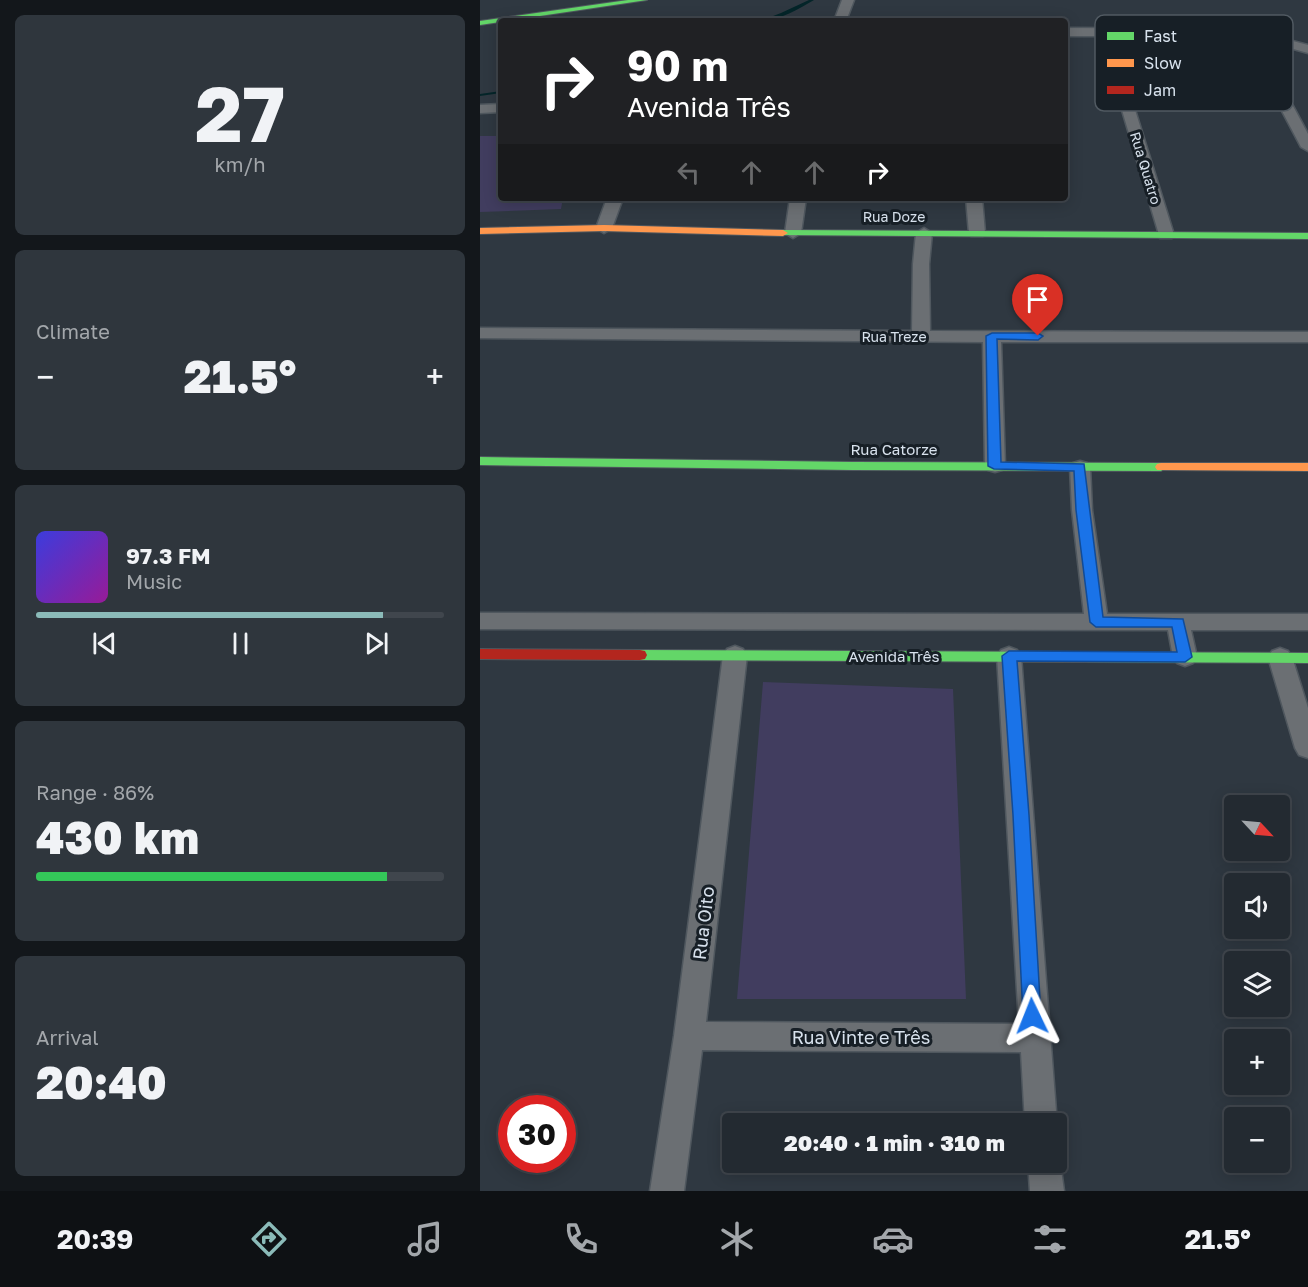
<!DOCTYPE html>
<meta charset="utf-8">
<style>
body{margin:0;font-family:"Golos Text",sans-serif;background:#2f363d;color:#f1f3f6;height:100vh;display:flex;flex-direction:column;font-size:22px;white-space:nowrap}
*{box-sizing:border-box;margin:0}
p{font-size:20px;color:#a3a7ab}
.icon{flex:none;width:33px;height:33px;fill:none;stroke:currentColor;stroke-width:2;stroke-linecap:round;stroke-linejoin:round}
.map{position:relative;flex:1;overflow:hidden}
.side{display:flex;flex-direction:column;gap:15px;padding:15px;background:#13171b;width:480px}
.side>*{flex:none}
.banner{position:absolute;left:18px;top:18px;width:570px;height:183px;border-radius:6px;box-shadow:0 3px 15px #0003,0 0 0 2px #40464d;background:#202124;color:#fff;overflow:hidden}
.needle{width:39px;rotate:116deg}
.buttons{position:absolute;left:744px;top:795px;display:grid;gap:12px}
.buttons a{display:grid;place-items:center;width:66px;height:66px;border-radius:6px;background:#232a31;box-shadow:0 3px 15px #0003,0 0 0 2px #40464d;font-size:30px}
.speed{position:absolute;left:18px;top:1095px;display:flex;gap:12px;font-size:30px;font-weight:700;text-align:center}
.speed>*{display:grid;place-content:center;width:78px;height:78px;border-radius:50%;background:#232a31;box-shadow:0 3px 15px #0003,0 0 0 2px #40464d;line-height:1}
.speed .limit{border:9px solid #d22;background:#fff;color:#111}
.pin{position:absolute;display:grid;place-items:center;width:51px;height:51px;color:#fff;margin:-62px -26px;border-radius:50% 50% 50% 0;rotate:-45deg;box-shadow:0 0 6px #0007}
.pin .icon{rotate:45deg}
.me{position:absolute;width:66px;margin:-33px;rotate:358deg;stroke-linejoin:round;filter:drop-shadow(0 0 4px #0008)}
.turn{display:flex;align-items:center;gap:21px;height:126px;padding:0 30px;font-size:27px}
.turn .icon{width:78px;height:78px;stroke-width:2.5}
.turn b{display:block;font-size:42px;line-height:51px}
.lanes{display:flex;align-items:center;height:57px;padding:0 30px;background:#0003;justify-content:center;gap:30px;direction:ltr}
.lanes .off{opacity:.35}
.big{font-size:45px;font-weight:800;line-height:1.1}
.side .widget{flex:1;display:flex;flex-direction:column;justify-content:center;gap:9px;min-width:0;padding:0 21px;border-radius:9px;background:#2f363d}
.side .dial{align-items:center;gap:0}
.dial b{font-size:78px;line-height:1}
.song{display:flex;align-items:center;gap:18px}
.cover{width:72px;height:72px;border-radius:9px;background:linear-gradient(135deg,hsl(240 70% 55%),hsl(300 70% 35%))}
.played{height:6px;border-radius:3px;background:linear-gradient(90deg,#8bbbb9 85%,#40464d 85%)}
.keys{display:flex;justify-content:space-around;direction:ltr}
.heat{display:flex;justify-content:space-between;align-items:center;font-size:33px;direction:ltr}
.charge{height:9px;border-radius:4px;background:linear-gradient(90deg,#34c759 86%,#40464d 0)}
.trip{position:absolute;left:242px;top:1113px;width:345px;height:60px;border-radius:6px;background:#232a31;box-shadow:0 3px 15px #0003,0 0 0 2px #40464d;font-weight:800;line-height:60px;text-align:center}
.tabs{display:flex;height:96px;justify-content:space-around;align-items:center;background:#0e1114;color:#a3a7ab}
.tabs .icon{width:42px;height:42px}
.tabs .on{color:#8bbbb9}
.tabs b{font-size:27px;color:#f1f3f6}
main{display:flex;flex:1;min-height:0}
.map>svg:first-child{display:block}
</style>
<main>
<section class="side">
<div class="widget dial"><b>27</b><p>km/h</p></div>
<div class="widget"><p>Climate</p>
<div class="heat"><a>−</a><b class="big">21.5°</b><a>+</a></div>
</div>
<div class="widget">
<div class="song"><i class="cover"></i><div><b>97.3 FM</b><p>Music</p></div></div>
<div class="played"></div>
<div class="keys"><svg class="icon" aria-label="previous" viewBox="0 0 24 24"><path d="M18 5L8 12l10 7zM5 5v14"/></svg><svg class="icon" aria-label="pause" viewBox="0 0 24 24"><path d="M8 5v14M16 5v14"/></svg><svg class="icon" aria-label="next" viewBox="0 0 24 24"><path d="M6 5l10 7-10 7zM19 5v14"/></svg></div>
</div>
<div class="widget"><p>Range · 86%</p><b class="big">430 km</b><div class="charge"></div></div>
<div class="widget"><p>Arrival</p><b class="big">20:40</b></div>
</section>
<div class="map">
<svg width="828" height="1191" viewBox="0 0 828 1191">
<rect width="100%" height="100%" fill="#2f3841"/>
<path fill="#413d5f" d="M 0,136 L 21,136 L 21,198 L 83,198 L 81,209 L 0,212 Z
M 283,682 L 473,689 L 486,999 L 257,999 Z"/>
<g fill="none" stroke-linecap="round" stroke-linejoin="round">
<path fill="#042529" fill-rule="evenodd" d="M 329,0 L 334,0 C 319,9 298,21 280,21 L 301,13 Z
M 21,91 L 21,93 L 0,96 L 0,94 Z"/>
<defs>
<path id="street" d="M 362,0 L 374,0 L 366,21 L 354,21 Z
M 585,28 L 767,29 L 828,45 L 828,53 L 777,39 L 828,134 L 828,151 L 821,147 L 763,37 L 632,36 L 694,235 L 692,238 L 680,238 L 620,36 L 585,36 Z
M 21,104 L 21,112 L 0,113 L 0,105 Z
M 127,198 L 143,198 L 132,228 L 124,233 L 116,228 Z
M 310,198 L 326,198 L 321,233 L 313,238 L 305,233 Z
M 486,198 L 502,198 L 505,233 L 503,236 L 491,236 L 489,233 Z
M 444,228 L 452,233 L 449,264 L 450,331 L 828,332 L 828,342 L 521,342 L 525,466 L 522,470 L 515,472 L 508,470 L 505,466 L 503,342 L 0,338 L 0,328 L 432,331 L 433,264 L 436,233 Z
M 600,461 L 607,463 L 610,467 L 612,510 L 627,614 L 828,614 L 828,630 L 711,630 L 717,657 L 713,663 L 705,666 L 697,663 L 693,657 L 688,630 L 0,629 L 0,613 L 604,614 L 592,510 L 590,467 L 593,463 Z
M 255,646 L 263,649 L 267,655 L 226,1022 L 539,1024 L 517,656 L 521,650 L 529,647 L 537,650 L 541,656 L 577,1124 L 576,1126 L 576,1124 L 545,1124 L 541,1052 L 222,1050 L 204,1191 L 170,1191 L 194,1036 L 243,655 L 247,649 Z
M 800,648 L 808,651 L 812,657 L 828,708 L 828,758 L 819,755 L 815,748 L 788,657 L 792,651 Z
M 576,1151 L 580,1162 L 584,1191 L 550,1191 L 548,1162 L 576,1162 Z"/>
<path id="fast" d="M 148,0 L 167,0 L 0,25 L 0,21 Z
M 303,230 L 828,233 L 828,239 L 300,235 L 300,231 Z
M 0,457 L 372,462 L 681,463 L 687,467 L 681,471 L 372,470 L 0,465 Z
M 160,650 L 828,653 L 828,663 L 160,660 L 155,659 L 153,655 L 155,651 Z"/>
<path id="slow" d="M 124,225 L 303,230 L 308,233 L 303,236 L 124,231 L 0,234 L 0,228 Z
M 681,463 L 828,463 L 828,471 L 677,470 L 675,467 L 677,464 Z"/>
<path id="jam" d="M 0,649 L 160,650 L 165,651 L 167,655 L 165,659 L 160,660 L 0,659 Z"/>
</defs>
<use href="#street" stroke="#4f575e" stroke-width="3"/>
<use href="#fast" stroke="#4f575e" stroke-width="2"/>
<use href="#slow" stroke="#4f575e" stroke-width="2"/>
<use href="#jam" stroke="#4f575e" stroke-width="2"/>
<use href="#street" fill="#6b6f73" fill-rule="evenodd"/>
<use href="#fast" fill="#63d668" fill-rule="evenodd"/>
<use href="#slow" fill="#ff974d" fill-rule="evenodd"/>
<use href="#jam" fill="#b3261e" fill-rule="evenodd"/>
</g>
<path fill="#1a73e8" stroke="#114b97" stroke-width="1.5" d="M 512,333 L 558,333 L 563,336 L 558,340 L 517,339 L 521,462 L 604,464 L 623,617 L 703,619 L 712,657 L 705,662 L 537,661 L 549,815 L 561,1016 L 559,1022 L 552,1025 L 546,1022 L 543,1016 L 533,815 L 522,656 L 529,651 L 697,652 L 692,627 L 616,627 L 610,622 L 596,510 L 594,471 L 514,469 L 508,466 L 506,336 Z"/>
<g text-anchor="middle" dominant-baseline="central" stroke-width="6" stroke-linejoin="round" paint-order="stroke">
<g font-size="14" fill="#d8e2ed" stroke="#171f26">
<text transform="translate(666 168) rotate(73)">Rua Quatro</text>
<text x="414" y="216">Rua Doze</text>
<text x="414" y="336">Rua Treze</text>
</g>
<g font-size="15" fill="#d8e2ed" stroke="#171f26">
<text x="414" y="449">Rua Catorze</text>
<text x="414" y="656">Avenida Três</text>
</g>
<g font-size="18" fill="#d8e2ed" stroke="#171f26">
<text transform="translate(223 923) rotate(-83)">Rua Oito</text>
<text x="381" y="1037">Rua Vinte e Três</text>
</g>
</g>
<rect x="615" y="15" width="198" height="96" rx="9" fill="#171f26" stroke="#515a62" stroke-width="1.5"/>
<rect x="627" y="32" width="27" height="8" fill="#63d668"/>
<rect x="627" y="59" width="27" height="8" fill="#ff974d"/>
<rect x="627" y="86" width="27" height="8" fill="#b3261e"/>
<g font-size="16" fill="#d8e2ed">
<text x="664" y="42">Fast</text>
<text x="664" y="69">Slow</text>
<text x="664" y="96">Jam</text>
</g>
</svg>
<div class="buttons">
<a><svg class="needle" viewBox="-14 -14 28 28"><path d="M0-13l5 13h-10z" fill="#e53935"/><path d="M0 13l5-13h-10z" fill="#a3a7ab"/></svg></a>
<a><svg class="icon" aria-label="sound" viewBox="0 0 24 24"><path d="M4 9h4l5-4v14l-5-4H4zM17 9q2 3 0 6"/></svg></a>
<a><svg class="icon" aria-label="layers" viewBox="0 0 24 24"><path d="M12 4l9 5-9 5-9-5zM3 14l9 5 9-5"/></svg></a>
<a>+</a>
<a>−</a>
</div>
<div class="speed"><div class="limit">30</div></div>
<div class="pin" style="left:558px;top:336px;background:#d93025"><svg class="icon" aria-label="arrive" viewBox="0 0 24 24"><path d="M6 21V4h12l-3 4 3 4H6"/></svg></div>
<svg class="me" style="left:552px;top:1016px" viewBox="-20 -20 40 40"><path d="M0-17L14 15 0 8-14 15z" fill="#1a73e8" stroke="#fff" stroke-width="4"/></svg>
<div class="trip">20:40 · 1 min · 310 m</div>
<div class="banner">
<div class="turn"><svg class="icon" aria-label="right" viewBox="0 0 24 24"><path d="M7 20v-9h11M14 6l5 5-5 5"/></svg><div><b>90 m</b>Avenida Três</div></div>
<div class="lanes"><svg class="icon off" aria-label="left" viewBox="0 0 24 24"><path d="M17 20v-9H6M10 6l-5 5 5 5"/></svg><svg class="icon off" aria-label="ahead" viewBox="0 0 24 24"><path d="M12 20V5M6 11l6-6 6 6"/></svg><svg class="icon off" aria-label="ahead" viewBox="0 0 24 24"><path d="M12 20V5M6 11l6-6 6 6"/></svg><svg class="icon" aria-label="right" viewBox="0 0 24 24"><path d="M7 20v-9h11M14 6l5 5-5 5"/></svg></div>
</div>
</div>
</main>
<nav class="tabs">
<b>20:39</b>
<svg class="icon on" aria-label="directions" viewBox="0 0 24 24"><path d="M12 3l9 9-9 9-9-9zM9 14v-3h6M13 9l2 2-2 2"/></svg>
<svg class="icon" aria-label="music" viewBox="0 0 24 24"><path d="M9 18V5l10-2v13"/><circle cx="6" cy="18" r="3"/><circle cx="16" cy="16" r="3"/></svg>
<svg class="icon" aria-label="phone" viewBox="0 0 24 24"><path d="M5 4h4l2 5-3 2q2 4 5 5l2-3 5 2v4C11 20 4 13 5 4z"/></svg>
<svg class="icon" aria-label="climate" viewBox="0 0 24 24"><path d="M12 3v18M4 7l16 10M4 17L20 7"/></svg>
<svg class="icon" aria-label="car" viewBox="0 0 24 24"><path d="M5 17H2v-5l4-1 3-4h7l3 4 3 1v5h-3M9 17h6M6 11h13"/><circle cx="7" cy="17" r="2"/><circle cx="17" cy="17" r="2"/></svg>
<svg class="icon" aria-label="filters" viewBox="0 0 24 24"><path d="M4 7h16M4 17h16"/><circle cx="9" cy="7" r="2"/><circle cx="15" cy="17" r="2"/></svg>
<b>21.5°</b>
</nav>
